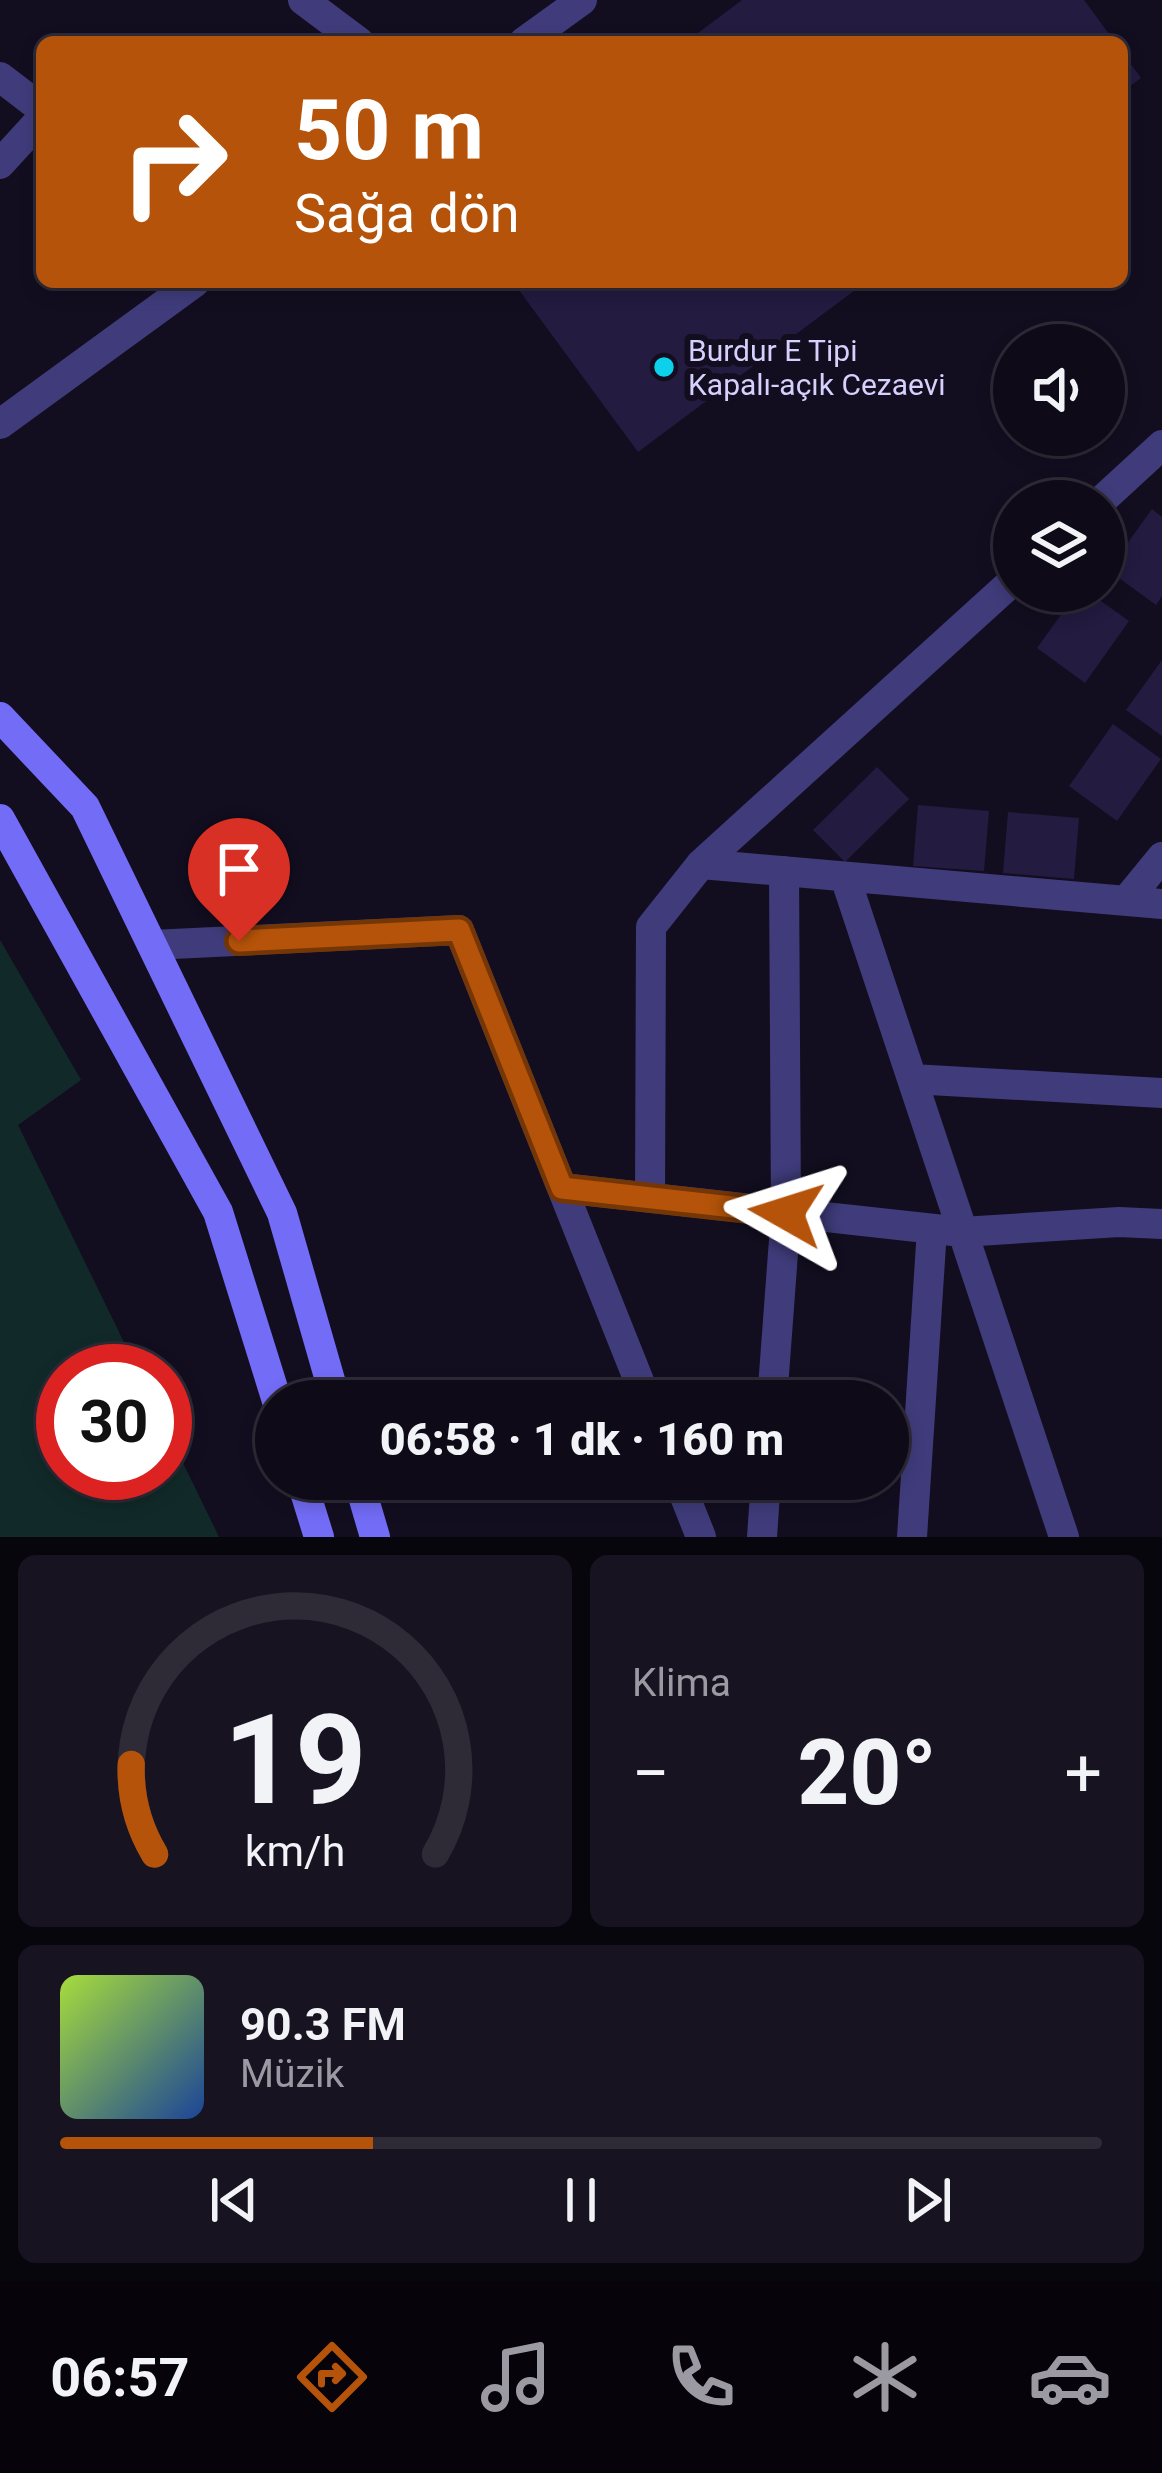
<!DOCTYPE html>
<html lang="tr">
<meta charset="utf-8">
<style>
body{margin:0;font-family:Roboto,sans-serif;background:#171321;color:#f1f3f6;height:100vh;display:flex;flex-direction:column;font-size:45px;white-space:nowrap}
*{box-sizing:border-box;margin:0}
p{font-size:39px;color:#9b9aa2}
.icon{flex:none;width:66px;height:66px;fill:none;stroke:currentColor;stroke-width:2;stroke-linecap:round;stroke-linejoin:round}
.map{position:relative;height:1537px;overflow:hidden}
.side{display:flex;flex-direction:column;gap:18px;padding:18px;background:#08060d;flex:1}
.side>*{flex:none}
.top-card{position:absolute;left:36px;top:36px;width:1092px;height:252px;border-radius:18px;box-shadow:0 6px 18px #0003,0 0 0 3px #2e2b37;background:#b45309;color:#fff;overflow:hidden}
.buttons{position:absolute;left:993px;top:324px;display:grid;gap:24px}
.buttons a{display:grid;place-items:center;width:132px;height:132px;border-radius:50%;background:#0e0a18;box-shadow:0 6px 18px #0003,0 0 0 3px #2e2b37;font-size:60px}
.speed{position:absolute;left:36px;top:1344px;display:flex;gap:24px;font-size:60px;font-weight:700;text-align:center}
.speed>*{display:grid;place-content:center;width:156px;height:156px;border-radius:50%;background:#0e0a18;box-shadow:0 6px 18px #0003,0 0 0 3px #2e2b37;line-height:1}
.speed .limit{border:18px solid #d22;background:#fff;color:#111}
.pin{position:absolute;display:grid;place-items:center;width:102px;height:102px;color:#fff;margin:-123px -51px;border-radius:50% 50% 50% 0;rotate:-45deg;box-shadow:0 0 12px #0007}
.pin .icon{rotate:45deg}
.me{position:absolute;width:132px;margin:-66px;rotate:276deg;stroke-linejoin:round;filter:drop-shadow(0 0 9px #0008)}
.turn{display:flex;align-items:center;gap:42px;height:252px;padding:0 60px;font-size:54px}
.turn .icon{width:156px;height:156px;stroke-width:2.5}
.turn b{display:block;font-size:84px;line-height:102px}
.big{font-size:90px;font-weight:800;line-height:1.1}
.side .card{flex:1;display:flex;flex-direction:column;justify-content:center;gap:18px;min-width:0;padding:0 42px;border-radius:18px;background:#171321}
.side .dial{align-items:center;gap:0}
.dial svg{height:312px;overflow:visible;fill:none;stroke:#2e2b37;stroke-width:7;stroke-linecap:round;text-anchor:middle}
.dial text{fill:#f1f3f6;stroke:none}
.song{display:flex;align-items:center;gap:36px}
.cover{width:144px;height:144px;border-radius:18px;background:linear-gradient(135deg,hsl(80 70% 55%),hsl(220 70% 35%))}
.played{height:12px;border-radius:6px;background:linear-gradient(90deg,#b45309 30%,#2e2b37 30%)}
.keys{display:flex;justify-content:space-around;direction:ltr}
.heat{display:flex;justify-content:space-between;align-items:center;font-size:66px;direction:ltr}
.side .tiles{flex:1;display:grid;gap:18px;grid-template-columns:1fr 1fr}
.card:last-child{grid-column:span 2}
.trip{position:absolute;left:255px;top:1380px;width:654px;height:120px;border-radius:60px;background:#0e0a18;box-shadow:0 6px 18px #0003,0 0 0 3px #2e2b37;font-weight:800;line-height:120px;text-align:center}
.dock{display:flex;height:192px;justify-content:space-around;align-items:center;background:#06040a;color:#9b9aa2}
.dock .icon{width:84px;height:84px}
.dock .current{color:#b45309}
.dock b{font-size:54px;color:#f1f3f6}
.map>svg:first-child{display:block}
</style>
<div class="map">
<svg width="1162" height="1537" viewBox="0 0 1162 1537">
<rect width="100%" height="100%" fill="#120e20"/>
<path fill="#112a29" d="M 0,940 L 81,1080 L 18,1125 L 138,1371 L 63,1371 L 63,1473 L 165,1473 L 165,1426 L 219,1537 L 0,1537 Z"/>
<path fill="#231b40" d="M 742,0 L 1084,0 L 1115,42 L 686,42 Z
M 1122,52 L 1141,78 L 1122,92 Z
M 513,282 L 866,282 L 638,452 Z
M 1152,509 L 1162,517 L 1162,596 L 1156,605 L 1108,570 Z
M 1078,591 L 1087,591 L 1129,621 L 1085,683 L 1037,648 Z
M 1162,660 L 1162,736 L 1126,710 Z
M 1113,724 L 1161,759 L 1117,821 L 1069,786 Z
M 877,767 L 909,799 L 845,862 L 813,830 Z
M 918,805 L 989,811 L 984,871 L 913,866 Z
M 1008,812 L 1079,818 L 1074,879 L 1003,873 Z"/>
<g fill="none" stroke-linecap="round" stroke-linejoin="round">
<path stroke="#403c7c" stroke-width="30" d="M 303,0 L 359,42
M 524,42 L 582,0
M 0,77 L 42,109
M 0,164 L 42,118
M 0,424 L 195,282
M 1101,501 L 1162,445
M 701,864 L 1162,904
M 845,877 L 1064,1537
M 1126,901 L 1162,857
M 152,945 L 459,930 L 647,1401
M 912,1079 L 1162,1093
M 562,1188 L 962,1232 L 1119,1222 L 1162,1224
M 650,1198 L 651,927 L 701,864 L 1014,580
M 772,1401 L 786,1213 L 784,871
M 678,1479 L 701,1537
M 762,1537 L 766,1479
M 912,1537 L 932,1229"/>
<path stroke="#736cf7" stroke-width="30" d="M 0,717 L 85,807 L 282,1213 L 336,1401
M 0,819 L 218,1212 L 277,1401
M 301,1479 L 319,1537
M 358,1479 L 375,1537"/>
</g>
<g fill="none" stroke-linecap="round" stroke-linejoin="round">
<defs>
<path id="route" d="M 239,941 L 459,930 L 562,1188 L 786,1213"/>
</defs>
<use href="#route" stroke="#753606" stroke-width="30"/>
<use href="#route" stroke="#b45309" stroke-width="21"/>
</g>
<circle fill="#0dd0eb" stroke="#120e20" stroke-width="4.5" cx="664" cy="367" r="12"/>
<g text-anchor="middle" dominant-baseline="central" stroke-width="12" stroke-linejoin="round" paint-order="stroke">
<g font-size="30" fill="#d6d0fc" stroke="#120e20" text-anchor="start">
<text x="688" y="350">Burdur E Tipi<tspan x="688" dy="34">Kapalı-açık Cezaevi</tspan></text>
</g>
</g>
</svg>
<div class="buttons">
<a><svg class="icon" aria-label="sound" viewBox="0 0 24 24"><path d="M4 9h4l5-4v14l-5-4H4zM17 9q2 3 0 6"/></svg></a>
<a><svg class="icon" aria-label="layers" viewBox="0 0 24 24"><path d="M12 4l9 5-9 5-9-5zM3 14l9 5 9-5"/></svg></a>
</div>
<div class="speed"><div class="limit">30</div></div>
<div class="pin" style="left:239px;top:941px;background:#d93025"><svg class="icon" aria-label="arrive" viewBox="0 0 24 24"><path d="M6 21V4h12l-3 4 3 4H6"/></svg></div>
<svg class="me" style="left:786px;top:1213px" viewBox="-20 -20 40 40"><path d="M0-17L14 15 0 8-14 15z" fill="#b45309" stroke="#fff" stroke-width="4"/></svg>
<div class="trip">06:58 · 1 dk · 160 m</div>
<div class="top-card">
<div class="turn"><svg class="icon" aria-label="right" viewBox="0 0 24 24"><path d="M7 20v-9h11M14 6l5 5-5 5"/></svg><div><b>50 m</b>Sağa dön</div></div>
</div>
</div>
<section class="side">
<div class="tiles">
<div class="card dial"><svg viewBox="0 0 100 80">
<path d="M14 69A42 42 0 1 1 86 69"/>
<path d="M14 69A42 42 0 0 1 8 46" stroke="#b45309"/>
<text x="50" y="56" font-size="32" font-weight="700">19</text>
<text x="50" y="72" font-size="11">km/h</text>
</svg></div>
<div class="card"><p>Klima</p>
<div class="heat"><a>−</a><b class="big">20°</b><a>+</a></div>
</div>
<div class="card">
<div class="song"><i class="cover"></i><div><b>90.3 FM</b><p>Müzik</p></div></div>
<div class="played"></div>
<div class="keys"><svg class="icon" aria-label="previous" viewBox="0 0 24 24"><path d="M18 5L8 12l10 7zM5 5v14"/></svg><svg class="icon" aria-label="pause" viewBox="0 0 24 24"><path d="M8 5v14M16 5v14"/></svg><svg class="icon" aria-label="next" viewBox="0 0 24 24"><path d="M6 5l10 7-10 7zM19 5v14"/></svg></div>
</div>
</div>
</section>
<nav class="dock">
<b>06:57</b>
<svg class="icon current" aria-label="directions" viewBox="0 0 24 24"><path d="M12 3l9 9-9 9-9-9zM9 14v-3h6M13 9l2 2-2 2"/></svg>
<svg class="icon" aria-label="music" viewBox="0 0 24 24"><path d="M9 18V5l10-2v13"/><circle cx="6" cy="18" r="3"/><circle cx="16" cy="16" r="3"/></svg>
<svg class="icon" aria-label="phone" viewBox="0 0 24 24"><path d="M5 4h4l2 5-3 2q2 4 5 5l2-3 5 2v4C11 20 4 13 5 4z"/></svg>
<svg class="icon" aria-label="climate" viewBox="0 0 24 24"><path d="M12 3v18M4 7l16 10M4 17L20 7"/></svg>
<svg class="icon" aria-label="car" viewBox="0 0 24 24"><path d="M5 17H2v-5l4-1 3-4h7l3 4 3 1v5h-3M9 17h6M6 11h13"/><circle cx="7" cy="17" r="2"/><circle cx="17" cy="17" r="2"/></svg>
</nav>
